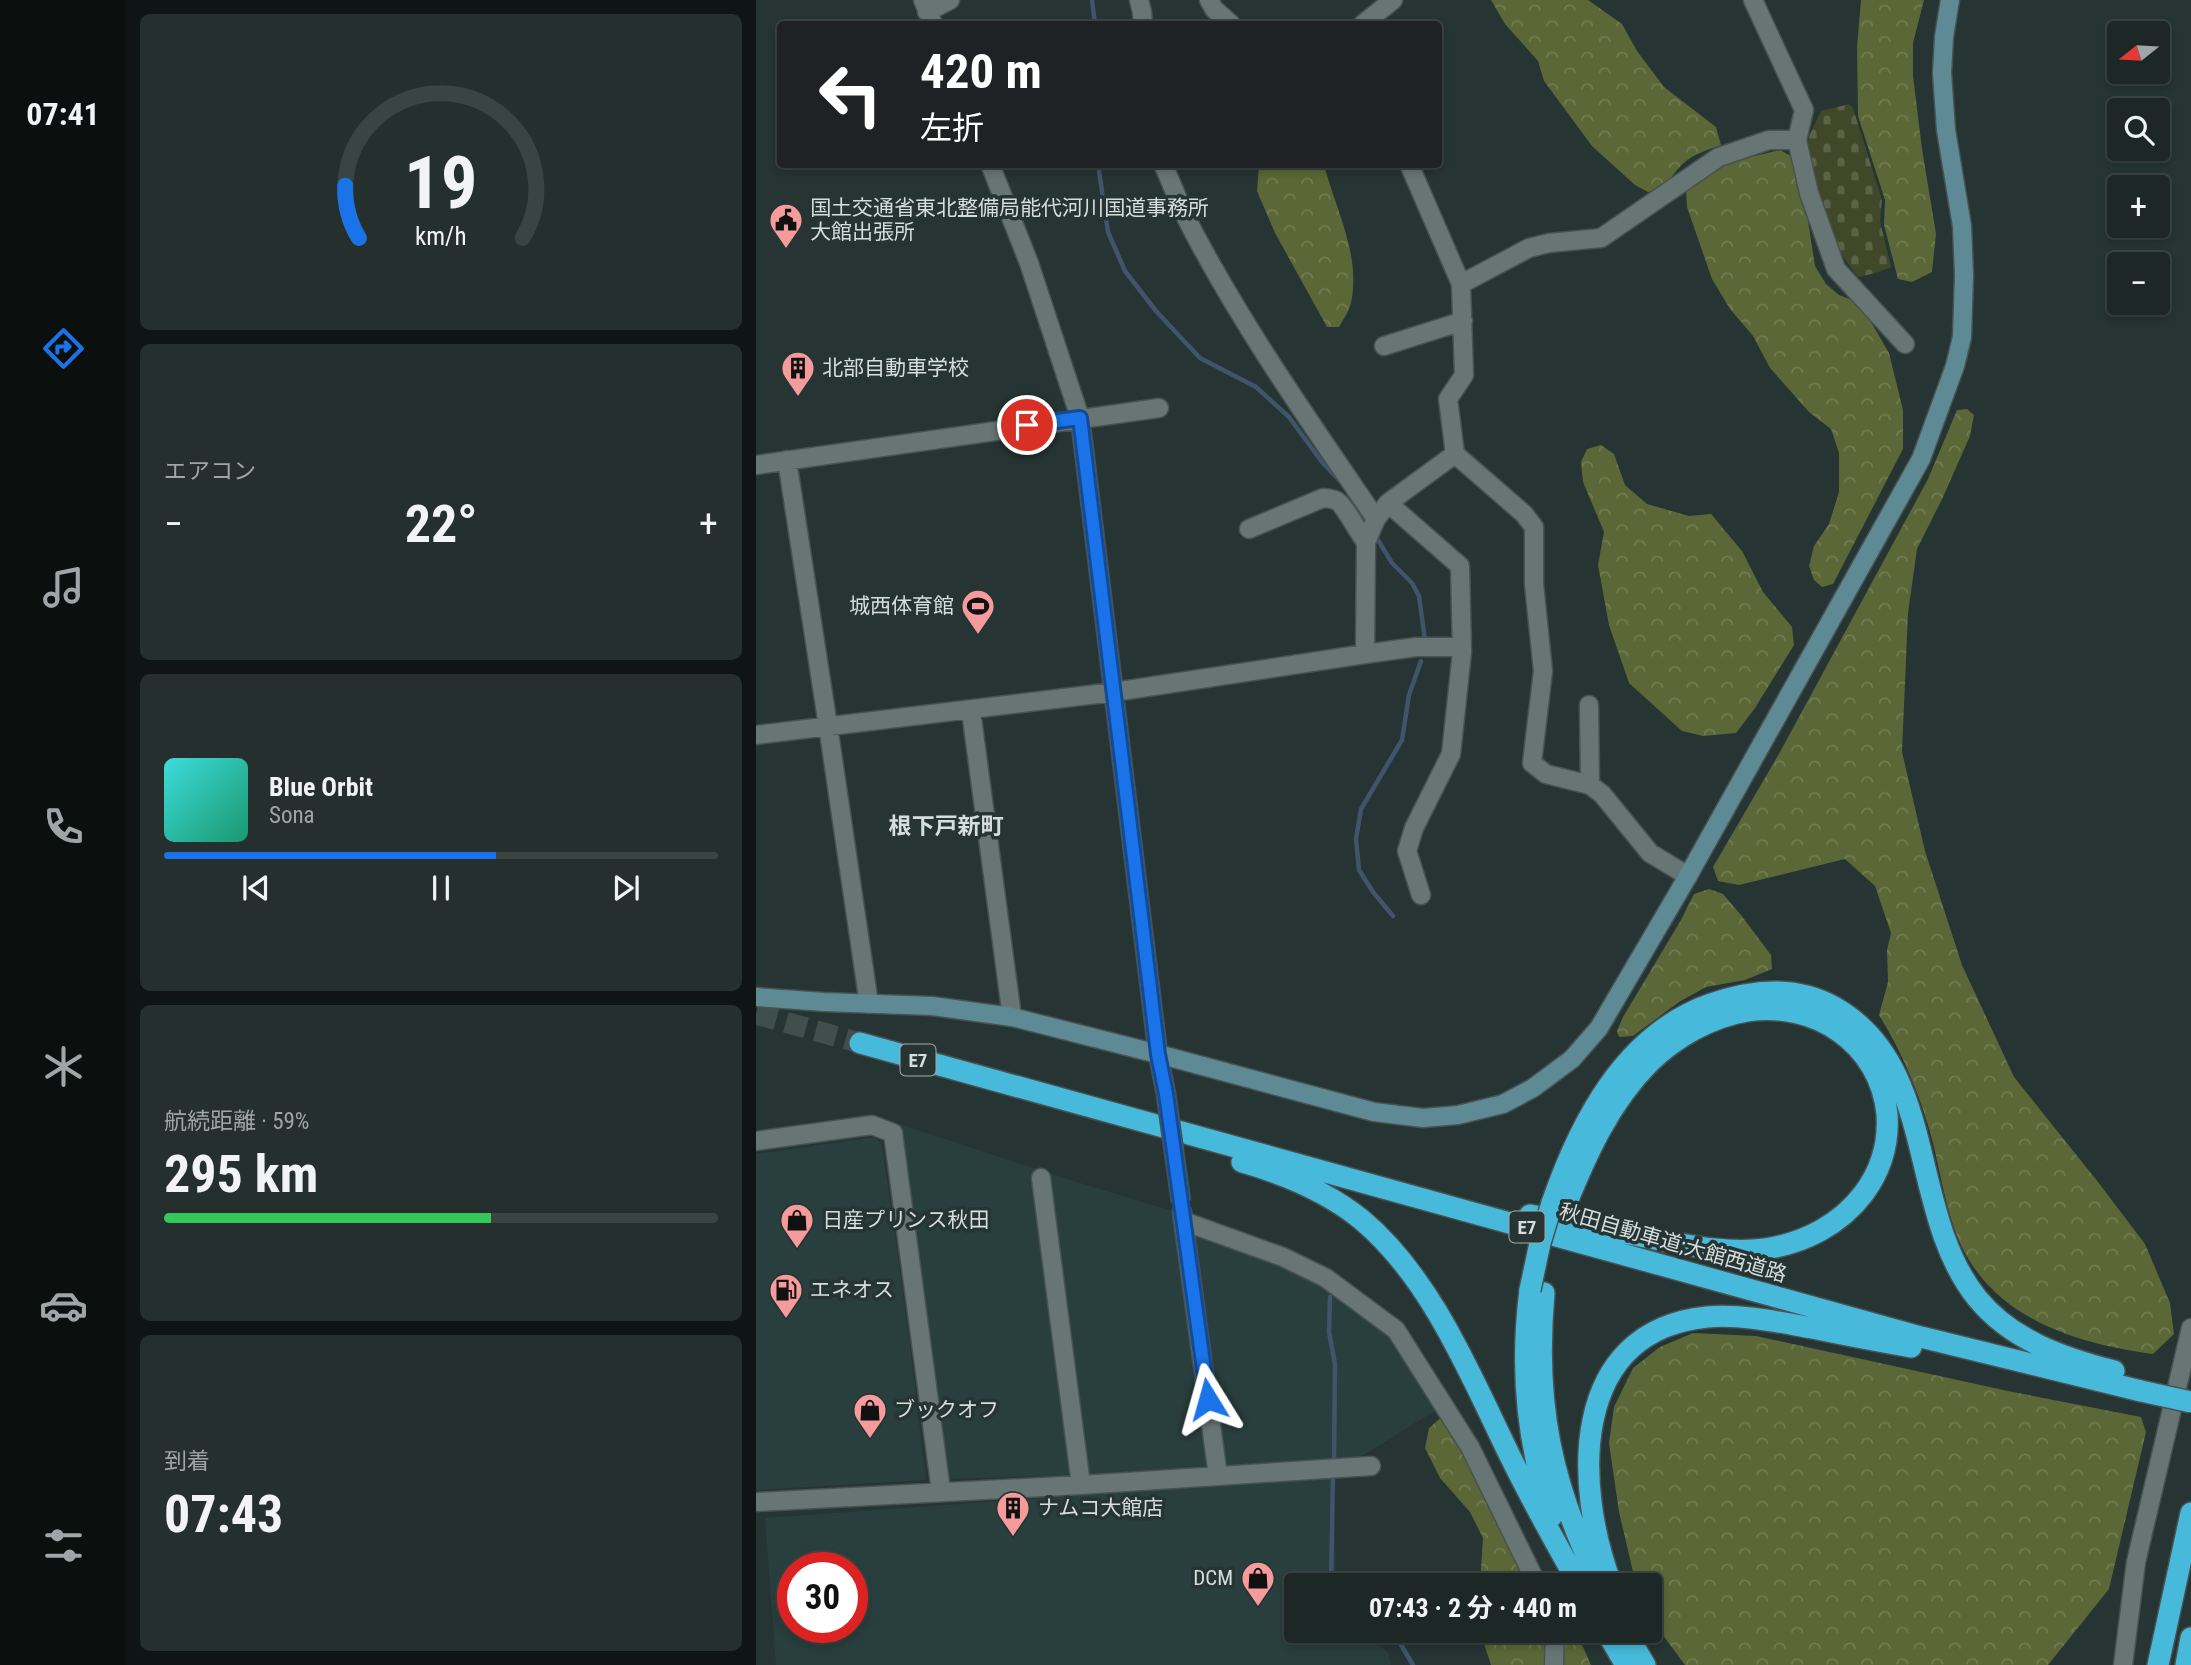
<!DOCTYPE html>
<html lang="ja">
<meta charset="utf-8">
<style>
body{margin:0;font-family:"Roboto Condensed","Noto Sans JP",sans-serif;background:#252f2e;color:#f1f3f6;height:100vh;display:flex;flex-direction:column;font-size:26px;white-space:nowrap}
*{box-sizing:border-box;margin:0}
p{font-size:23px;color:#a0a5a7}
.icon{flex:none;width:38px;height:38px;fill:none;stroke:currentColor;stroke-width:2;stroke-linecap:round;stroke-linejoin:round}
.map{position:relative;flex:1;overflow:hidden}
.side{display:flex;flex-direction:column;gap:14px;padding:14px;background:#0f1515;width:630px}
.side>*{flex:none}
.hud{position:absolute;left:21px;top:21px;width:665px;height:147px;border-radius:7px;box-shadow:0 4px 10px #0003,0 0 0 2px #3a4443;background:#202124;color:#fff;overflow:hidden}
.needle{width:46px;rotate:252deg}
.buttons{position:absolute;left:1351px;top:21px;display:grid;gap:14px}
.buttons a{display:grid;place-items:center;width:63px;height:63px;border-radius:7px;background:#1c2726;box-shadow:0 4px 10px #0003,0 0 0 2px #3a4443;font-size:35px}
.speed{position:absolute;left:21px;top:1552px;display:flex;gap:14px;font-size:35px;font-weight:700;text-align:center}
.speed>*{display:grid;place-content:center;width:91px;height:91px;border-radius:50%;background:#1c2726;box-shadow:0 4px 10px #0003,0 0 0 2px #3a4443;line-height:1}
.speed .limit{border:10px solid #d22;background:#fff;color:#111}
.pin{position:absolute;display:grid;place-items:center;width:60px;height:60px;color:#fff;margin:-30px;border:4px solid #fff;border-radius:50%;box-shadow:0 2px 7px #0007}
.me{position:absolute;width:77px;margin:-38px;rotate:352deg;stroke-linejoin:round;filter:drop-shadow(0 0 5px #0008)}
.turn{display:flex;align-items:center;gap:24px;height:147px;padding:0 28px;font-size:32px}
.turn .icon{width:91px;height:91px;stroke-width:2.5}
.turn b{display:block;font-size:49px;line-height:60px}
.big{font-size:52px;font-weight:700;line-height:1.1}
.side .tile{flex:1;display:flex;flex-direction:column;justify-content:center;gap:10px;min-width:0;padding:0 24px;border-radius:10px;background:#252f2e}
.side .dial{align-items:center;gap:0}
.dial svg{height:182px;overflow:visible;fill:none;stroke:#3a4443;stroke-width:7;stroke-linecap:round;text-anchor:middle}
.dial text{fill:#f1f3f6;stroke:none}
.song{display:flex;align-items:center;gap:21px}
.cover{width:84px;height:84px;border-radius:10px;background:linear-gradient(135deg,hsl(180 70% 55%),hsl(160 70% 35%))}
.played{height:7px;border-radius:4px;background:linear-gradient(90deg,#1a73e8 60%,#3a4443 60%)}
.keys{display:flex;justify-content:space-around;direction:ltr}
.heat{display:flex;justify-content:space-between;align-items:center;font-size:38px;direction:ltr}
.charge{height:10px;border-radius:5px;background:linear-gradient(90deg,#34c759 59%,#3a4443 0)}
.trip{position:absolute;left:528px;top:1573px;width:378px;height:70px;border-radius:7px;background:#1c2726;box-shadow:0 4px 10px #0003,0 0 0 2px #3a4443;font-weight:700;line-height:70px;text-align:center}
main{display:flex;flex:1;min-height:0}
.dock{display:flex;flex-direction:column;width:126px;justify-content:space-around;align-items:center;background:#0b100f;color:#a0a5a7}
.dock .icon{width:49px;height:49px}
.dock .selected{color:#1a73e8}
.dock b{font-size:32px;color:#f1f3f6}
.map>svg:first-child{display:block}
</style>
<main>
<nav class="dock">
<b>07:41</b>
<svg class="icon selected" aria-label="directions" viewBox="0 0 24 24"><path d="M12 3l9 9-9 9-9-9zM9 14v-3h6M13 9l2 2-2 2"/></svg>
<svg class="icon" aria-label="music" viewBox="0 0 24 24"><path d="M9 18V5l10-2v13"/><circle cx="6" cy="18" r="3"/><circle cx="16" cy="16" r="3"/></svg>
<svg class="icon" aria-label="phone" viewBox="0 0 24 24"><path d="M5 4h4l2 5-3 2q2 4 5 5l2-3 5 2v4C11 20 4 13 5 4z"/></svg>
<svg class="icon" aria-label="climate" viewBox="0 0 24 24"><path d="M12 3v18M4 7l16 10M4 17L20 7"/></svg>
<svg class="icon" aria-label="car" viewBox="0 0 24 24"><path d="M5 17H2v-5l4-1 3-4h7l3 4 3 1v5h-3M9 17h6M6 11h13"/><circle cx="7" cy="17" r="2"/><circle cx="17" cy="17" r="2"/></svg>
<svg class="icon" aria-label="filters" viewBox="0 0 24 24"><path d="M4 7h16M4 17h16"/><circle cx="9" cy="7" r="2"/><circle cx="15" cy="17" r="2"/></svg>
</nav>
<section class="side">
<div class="tile dial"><svg viewBox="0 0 100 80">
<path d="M14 69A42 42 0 1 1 86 69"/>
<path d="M14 69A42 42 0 0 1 8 46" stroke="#1a73e8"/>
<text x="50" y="56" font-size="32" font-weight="700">19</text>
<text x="50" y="72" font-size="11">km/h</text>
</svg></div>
<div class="tile"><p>エアコン</p>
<div class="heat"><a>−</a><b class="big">22°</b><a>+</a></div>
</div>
<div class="tile">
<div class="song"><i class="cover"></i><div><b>Blue Orbit</b><p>Sona</p></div></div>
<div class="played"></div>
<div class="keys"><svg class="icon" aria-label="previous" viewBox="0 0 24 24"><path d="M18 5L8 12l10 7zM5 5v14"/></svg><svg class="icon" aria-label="pause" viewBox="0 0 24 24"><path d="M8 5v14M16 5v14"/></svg><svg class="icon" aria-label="next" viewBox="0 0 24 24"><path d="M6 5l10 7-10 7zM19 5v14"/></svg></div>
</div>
<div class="tile"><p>航続距離 · 59%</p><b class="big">295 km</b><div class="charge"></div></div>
<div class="tile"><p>到着</p><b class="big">07:43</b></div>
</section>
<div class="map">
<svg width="1435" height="1665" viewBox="0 0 1435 1665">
<defs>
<pattern id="forest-crowns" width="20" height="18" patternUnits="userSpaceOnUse" patternTransform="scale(1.75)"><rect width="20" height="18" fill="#5b6736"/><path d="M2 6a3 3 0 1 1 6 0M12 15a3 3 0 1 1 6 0" fill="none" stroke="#727c53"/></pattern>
<pattern id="cemetery-stones" width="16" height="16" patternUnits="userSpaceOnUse" patternTransform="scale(1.75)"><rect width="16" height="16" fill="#404829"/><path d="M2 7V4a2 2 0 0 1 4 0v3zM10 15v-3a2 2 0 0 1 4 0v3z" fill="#5b6248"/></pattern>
</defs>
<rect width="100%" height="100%" fill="#263433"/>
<path fill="#293f3d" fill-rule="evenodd" d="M 140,1123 L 308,1178 L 416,1211 L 541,1270 L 595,1303 L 635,1334 L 682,1409 L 601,1459 L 473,1471 L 190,1479 Z
M 118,1137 L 126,1144 L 152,1329 L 170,1480 L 0,1490 L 0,1154 Z
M 578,1477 L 580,1585 L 541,1586 L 541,1631 L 602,1631 L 632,1652 L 635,1665 L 20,1665 L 9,1518 ZM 37,1568 L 96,1568 L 96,1628 L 37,1628 Z"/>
<path fill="url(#forest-crowns)" d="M 735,0 L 832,0 L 866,24 L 881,51 L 908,87 L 960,127 L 965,145 C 934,156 928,158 909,187 L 892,192 L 879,185 L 836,146 L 788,81 L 782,61 L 749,24 Z
M 1105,0 L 1168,0 L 1157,43 L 1157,76 L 1166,149 L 1180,234 L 1176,272 L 1156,282 L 1142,279 L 1128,225 L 1129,200 L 1102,116 L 1101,47 Z
M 1024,150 L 1035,156 L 1050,208 L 1059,266 L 1070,284 L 1083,295 L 1104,303 L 1133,353 L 1147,410 L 1147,449 L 1077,584 L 1066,587 L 1058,580 L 1053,566 L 1058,546 L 1073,524 L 1083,492 L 1083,453 L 1075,429 L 1053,412 L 1014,368 L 997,336 L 974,309 L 956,279 L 931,207 L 930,189 L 965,164 Z
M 503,165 L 568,165 C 580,210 605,255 595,303 C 593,311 587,320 583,327 L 571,327 L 519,233 L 501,191 Z
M 1211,409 L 1218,415 L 1214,436 L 1187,497 L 1161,549 L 1152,613 L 1146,752 L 1169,851 L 1206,965 L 1258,1077 L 1342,1182 L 1389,1244 L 1414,1303 L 1418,1334 L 1397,1354 C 1329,1345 1251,1323 1213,1260 C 1193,1228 1186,1180 1177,1143 C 1165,1097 1148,1056 1123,1015 L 1132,982 L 1131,950 L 1135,933 L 1119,886 L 1089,859 L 983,885 L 962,881 L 957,867 L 1024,752 L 1172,479 L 1201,410 Z
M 845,445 L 858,454 L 869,485 L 891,504 L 933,516 L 955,514 L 986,551 L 1007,592 L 1036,627 L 1038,645 L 999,708 L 980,733 L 947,736 L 926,731 L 873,683 L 853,625 L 842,565 L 848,532 L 827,482 L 825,462 L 831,449 Z
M 953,889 L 967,894 L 985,915 L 1015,955 L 1016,969 L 989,980 L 950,987 L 923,1002 L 877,1036 L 863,1037 L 861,1031 L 867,1017 L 925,920 L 938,894 Z
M 937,1333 L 1000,1336 L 1252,1391 L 1385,1417 L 1390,1432 L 1353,1589 L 1292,1665 L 929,1665 L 909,1638 L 894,1609 L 894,1586 L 882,1585 L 878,1576 L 863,1512 L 853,1443 L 858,1407 L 877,1368 L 904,1347 Z
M 687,1416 L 713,1461 L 773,1585 L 724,1585 L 727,1538 L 714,1512 L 684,1478 L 669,1448 L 673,1428 Z
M 724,1631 L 812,1631 L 827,1647 L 835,1665 L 735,1665 Z"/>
<path fill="url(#cemetery-stones)" d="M 1093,104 L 1097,108 L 1126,200 L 1124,221 L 1135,267 L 1120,273 L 1102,277 L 1079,246 L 1051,152 L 1053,136 L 1065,111 Z"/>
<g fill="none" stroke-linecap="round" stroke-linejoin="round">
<path stroke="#40556c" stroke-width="4.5" d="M 336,0 L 339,24
M 342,164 L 352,232 L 369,271 L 400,311 L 444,358 L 500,387 L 533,417 L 566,462 L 584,481
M 593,494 L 606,515
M 622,540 L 636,563 L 656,583 L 663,596 L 669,640
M 637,916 L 617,892 L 603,870 L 600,839 L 605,809 L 646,740 L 653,695 L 665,661
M 574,1297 L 573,1332 L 579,1364 L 578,1464
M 575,1586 L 577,1472
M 625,1631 L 641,1638 L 657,1665"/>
<path stroke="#404e4c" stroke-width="21" stroke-dasharray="21 10" stroke-linecap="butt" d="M 0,1014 L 104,1043"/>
<defs>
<path id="street" d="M 167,0 L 177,24
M 383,0 L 386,12 L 387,24
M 453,0 L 458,9 L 475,24
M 997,0 L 1048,110 L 1041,140 L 1053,193 L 1080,269 L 1149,344
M 171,12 L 194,0
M 607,24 L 637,0
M 234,164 L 273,263 L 324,418 L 402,1054 L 410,1094
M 407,164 C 417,187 426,211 438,233 C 491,333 556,425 620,519
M 705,284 L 773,248 L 793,243 L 845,238 L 963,157 L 1013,140 L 1041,140
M 628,346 L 707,321
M 699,454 L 768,514 L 778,527 L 778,584 L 787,671 L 776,763 L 790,774 L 834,785 L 846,794 L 894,853 L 932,876
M 31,460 L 72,726 L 113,1004
M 0,465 L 403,408
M 632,503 L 704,566 L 706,652 L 695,754 L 658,828 L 651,851 L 665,895
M 493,529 L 567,498 C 570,498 576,499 579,500 C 588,503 602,533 610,542
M 609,654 L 660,647 L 706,647
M 833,705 L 834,785
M 215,711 L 256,1017
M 0,735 L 358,692 L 609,654 L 610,542 L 620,519 L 632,503 L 699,454 L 692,399 L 708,375 L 705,284 L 653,164
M 0,1141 L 116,1125 L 137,1133 L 185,1491
M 285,1178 L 325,1485
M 426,1212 L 462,1476
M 427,1221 L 527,1257 L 570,1278 L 640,1330 L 714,1447 L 782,1586
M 0,1502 L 325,1485 L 615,1466
M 798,1665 L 799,1631
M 1367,1665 L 1380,1562 L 1435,1328"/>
<path id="secondary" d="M 0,997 L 68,1002 L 176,1006 L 256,1017 L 402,1054 L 618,1112 L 667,1118 L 702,1115 L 747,1104 L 777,1088 L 816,1059 L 843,1028 L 932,876 L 1165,459 L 1199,366 L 1206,337 L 1208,275 L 1206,226 L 1190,130 L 1186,73 L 1188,37 L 1194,0"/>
<path id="highway" d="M 104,1043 L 1165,1337 L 1385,1391
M 486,1162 C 528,1174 573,1193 606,1220 C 675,1278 714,1374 753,1454 C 775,1499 799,1542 824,1586
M 796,1203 C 824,1122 869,1034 955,1004 C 995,990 1039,985 1078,1007 C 1183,1066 1151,1211 1221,1298 C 1255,1340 1307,1358 1358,1371
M 774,1215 C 816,1223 857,1231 899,1239 C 935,1246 973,1254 1009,1249 C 1048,1243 1084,1225 1108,1193 C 1125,1170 1133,1143 1131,1114 C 1124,1043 1059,1001 991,1011 C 955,1017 920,1037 894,1062 C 853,1103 830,1155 809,1207
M 774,1290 C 764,1368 770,1442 796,1516
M 788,1293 C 778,1403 795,1487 845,1586
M 856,1586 C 818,1487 812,1331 951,1317 C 986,1314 1022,1322 1056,1328 C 1089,1335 1122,1341 1155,1347
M 850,1631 L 870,1665
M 869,1631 L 889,1665
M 1402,1665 L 1435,1513
M 1430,1665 L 1435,1638"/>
</defs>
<use href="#street" stroke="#475251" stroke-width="21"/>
<use href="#secondary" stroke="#475251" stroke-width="21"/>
<use href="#highway" stroke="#475251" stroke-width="24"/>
<use href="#street" stroke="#677675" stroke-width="18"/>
<use href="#secondary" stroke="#5d8a94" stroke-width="18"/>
<use href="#highway" stroke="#47b9db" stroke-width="21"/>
<defs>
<path id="street-bridge" d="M 410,1094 L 425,1202"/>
<path id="highway-bridge" d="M 774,1290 L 784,1243 L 796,1203
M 1385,1391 L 1435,1402"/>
</defs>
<use href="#street-bridge" stroke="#475251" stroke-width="21" stroke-linecap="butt"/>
<use href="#highway-bridge" stroke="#475251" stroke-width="24" stroke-linecap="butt"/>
<use href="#street-bridge" stroke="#677675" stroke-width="18"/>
<use href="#highway-bridge" stroke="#47b9db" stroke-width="21"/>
</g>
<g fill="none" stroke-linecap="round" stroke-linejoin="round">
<defs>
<path id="route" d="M 271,425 L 324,418 L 402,1054 L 410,1094 L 452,1399"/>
</defs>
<use href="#route" stroke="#114b97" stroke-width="18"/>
<use href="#route" stroke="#1a73e8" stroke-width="12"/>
</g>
<defs>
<symbol id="civic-pin" viewBox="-11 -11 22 30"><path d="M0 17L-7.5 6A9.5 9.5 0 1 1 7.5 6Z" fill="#f59b9b" stroke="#263433"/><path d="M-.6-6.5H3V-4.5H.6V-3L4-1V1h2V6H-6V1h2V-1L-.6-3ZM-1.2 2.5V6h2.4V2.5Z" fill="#111"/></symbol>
<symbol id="building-pin" viewBox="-11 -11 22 30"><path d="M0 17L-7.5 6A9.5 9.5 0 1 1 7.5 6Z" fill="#f59b9b" stroke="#263433"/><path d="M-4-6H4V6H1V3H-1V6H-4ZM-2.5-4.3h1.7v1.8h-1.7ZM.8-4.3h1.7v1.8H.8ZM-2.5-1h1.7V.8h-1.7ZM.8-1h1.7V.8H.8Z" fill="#111"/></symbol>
<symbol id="stadium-pin" viewBox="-11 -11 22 30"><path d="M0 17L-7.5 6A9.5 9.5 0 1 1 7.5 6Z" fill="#f59b9b" stroke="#263433"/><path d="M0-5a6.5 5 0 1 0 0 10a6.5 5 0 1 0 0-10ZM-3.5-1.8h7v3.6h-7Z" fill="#111"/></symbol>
<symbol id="shop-pin" viewBox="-11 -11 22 30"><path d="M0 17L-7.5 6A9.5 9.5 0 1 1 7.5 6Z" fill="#f59b9b" stroke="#263433"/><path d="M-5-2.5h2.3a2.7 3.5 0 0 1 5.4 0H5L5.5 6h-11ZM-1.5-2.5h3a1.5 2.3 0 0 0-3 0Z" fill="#111"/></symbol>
<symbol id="fuel-pin" viewBox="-11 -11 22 30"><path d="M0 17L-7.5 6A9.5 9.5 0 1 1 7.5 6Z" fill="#f59b9b" stroke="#263433"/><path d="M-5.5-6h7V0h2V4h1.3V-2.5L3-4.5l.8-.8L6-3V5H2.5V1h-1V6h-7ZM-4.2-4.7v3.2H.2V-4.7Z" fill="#111"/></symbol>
</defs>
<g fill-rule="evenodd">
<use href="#civic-pin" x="11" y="201" width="38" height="52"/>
<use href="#building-pin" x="23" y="349" width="38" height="52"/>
<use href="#stadium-pin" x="203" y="587" width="38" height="52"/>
<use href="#shop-pin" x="22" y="1201" width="38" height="52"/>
<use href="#fuel-pin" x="11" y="1271" width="38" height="52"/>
<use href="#shop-pin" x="95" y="1391" width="38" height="52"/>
<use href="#building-pin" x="238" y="1489" width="38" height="52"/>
<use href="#shop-pin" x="483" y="1559" width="38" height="52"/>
</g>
<g text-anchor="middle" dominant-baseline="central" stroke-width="7" stroke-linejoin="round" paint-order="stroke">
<g fill="#263433" stroke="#a1abaa" stroke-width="2">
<rect x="144.5" y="1044.5" width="35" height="31" rx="5"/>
<rect x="753.5" y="1211.5" width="35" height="31" rx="5"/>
</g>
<g font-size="19" font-weight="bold" fill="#d6dedd">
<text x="162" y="1060">E7</text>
<text x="771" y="1227">E7</text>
</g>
<g font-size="21" fill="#d6dedd" stroke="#263433" text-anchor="start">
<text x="54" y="208">国土交通省東北整備局能代河川国道事務所<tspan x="54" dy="24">大館出張所</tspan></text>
<text x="66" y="368">北部自動車学校</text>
<text x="198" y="606" text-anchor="end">城西体育館</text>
<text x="66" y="1220">日産プリンス秋田</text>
<text x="54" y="1290">エネオス</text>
<text x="138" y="1410">ブックオフ</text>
<text x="282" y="1508">ナムコ大館店</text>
<text x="477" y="1578" text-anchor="end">DCM</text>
</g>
<g font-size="21" fill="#d6dedd" stroke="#263433">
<text transform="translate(917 1243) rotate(16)">秋田自動車道;大館西道路</text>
</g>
<g font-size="23" font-weight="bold" fill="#d6dedd" stroke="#263433">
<text x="190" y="826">根下戸新町</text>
</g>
</g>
</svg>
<div class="buttons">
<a><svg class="needle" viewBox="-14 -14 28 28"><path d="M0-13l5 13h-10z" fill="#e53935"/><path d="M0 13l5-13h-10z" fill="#a0a5a7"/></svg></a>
<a><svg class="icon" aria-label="search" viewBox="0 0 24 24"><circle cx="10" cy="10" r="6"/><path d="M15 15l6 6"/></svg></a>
<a>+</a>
<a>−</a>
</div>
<div class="speed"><div class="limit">30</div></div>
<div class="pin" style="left:271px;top:425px;background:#d93025"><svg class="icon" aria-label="arrive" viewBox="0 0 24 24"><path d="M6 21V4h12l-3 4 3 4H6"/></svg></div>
<svg class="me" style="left:452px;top:1399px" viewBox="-20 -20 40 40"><path d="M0-17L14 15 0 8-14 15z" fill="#1a73e8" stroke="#fff" stroke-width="4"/></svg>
<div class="trip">07:43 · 2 分 · 440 m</div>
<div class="hud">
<div class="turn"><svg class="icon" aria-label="left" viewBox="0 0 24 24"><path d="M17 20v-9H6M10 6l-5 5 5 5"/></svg><div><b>420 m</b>左折</div></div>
</div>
</div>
</main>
